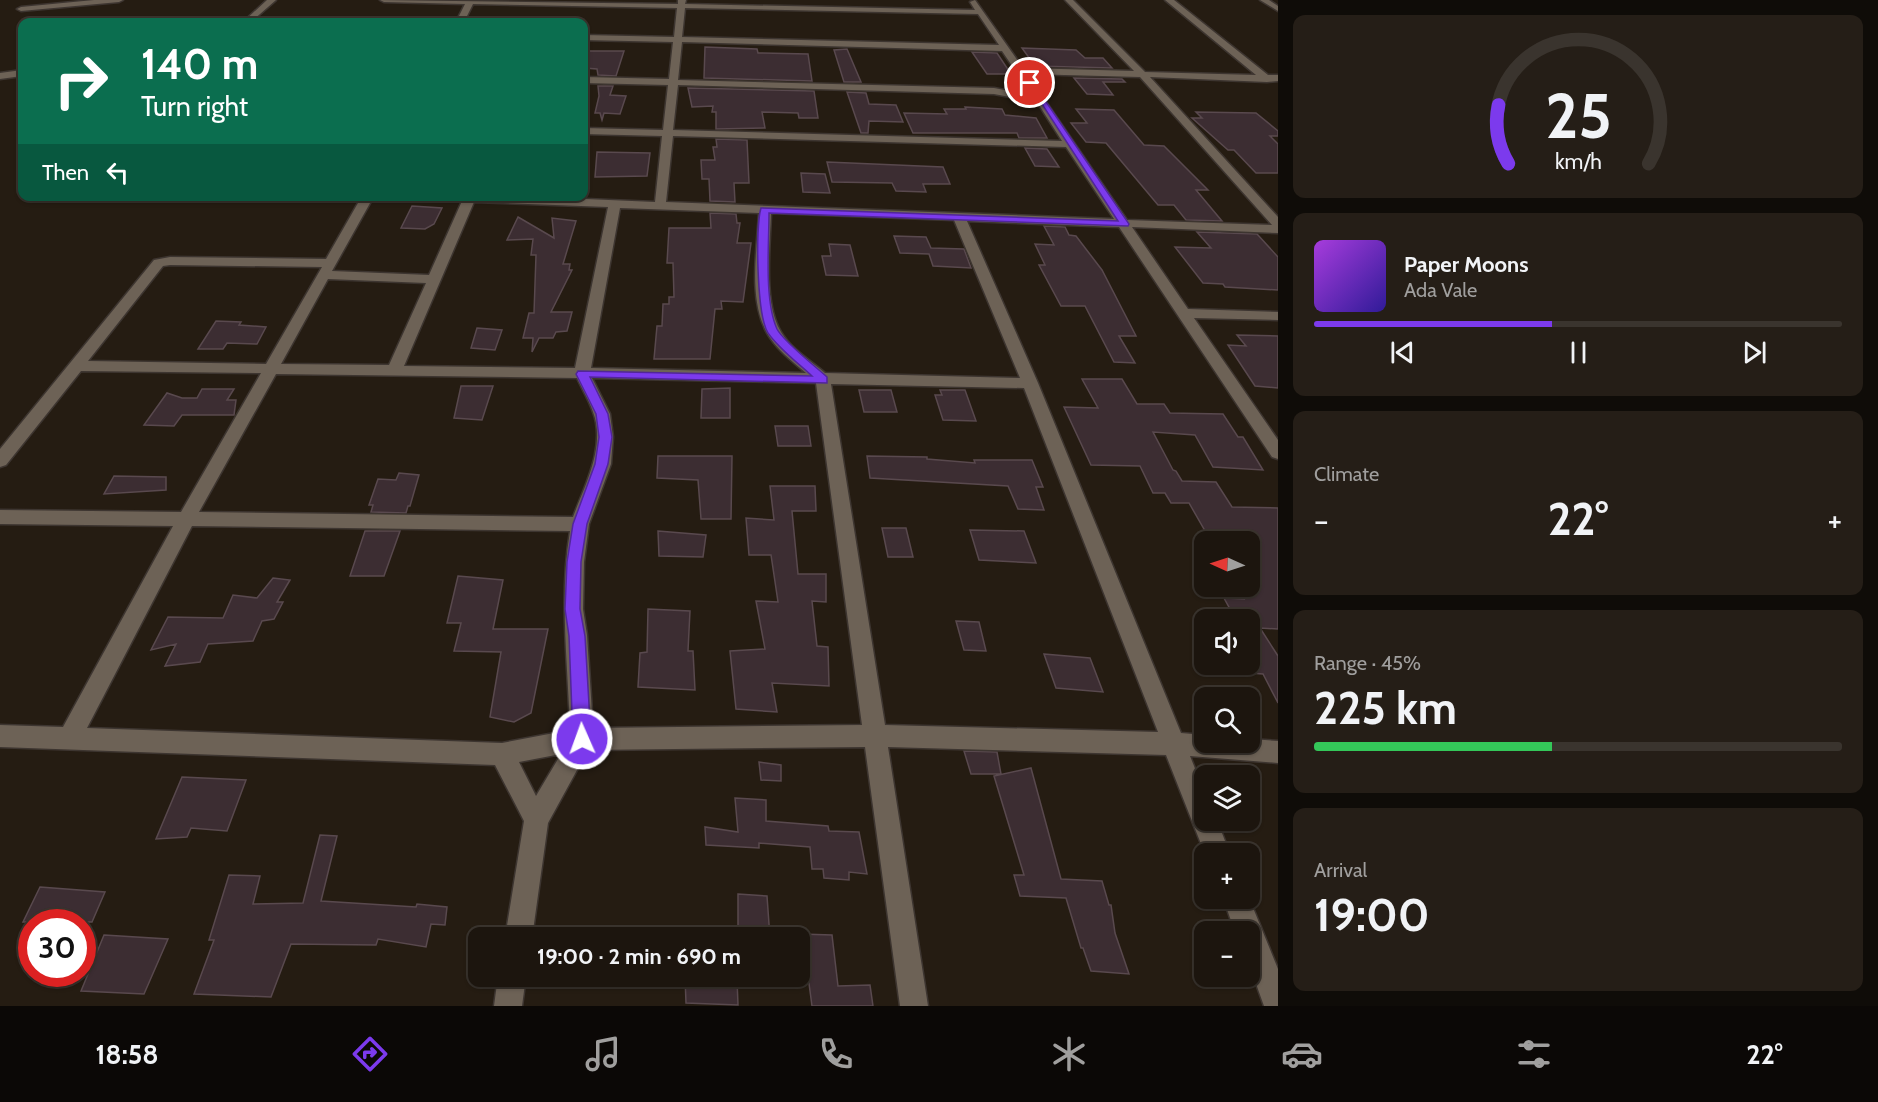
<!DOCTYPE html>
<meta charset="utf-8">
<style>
body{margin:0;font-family:Cabin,sans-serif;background:#251e17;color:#f1f3f6;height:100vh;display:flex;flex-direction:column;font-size:22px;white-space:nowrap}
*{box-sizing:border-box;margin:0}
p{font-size:20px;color:#a09f9e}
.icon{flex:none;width:33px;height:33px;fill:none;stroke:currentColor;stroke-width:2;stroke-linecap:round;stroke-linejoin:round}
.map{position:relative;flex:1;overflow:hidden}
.panel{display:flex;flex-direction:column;gap:15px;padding:15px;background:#0f0c08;width:600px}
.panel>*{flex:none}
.top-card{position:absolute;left:18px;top:18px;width:570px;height:183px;border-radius:12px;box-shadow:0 2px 4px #0004,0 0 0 2px #3a342e;background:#0b6e4f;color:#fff;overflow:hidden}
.needle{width:39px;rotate:273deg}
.tools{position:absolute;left:1194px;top:531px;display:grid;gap:12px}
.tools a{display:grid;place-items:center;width:66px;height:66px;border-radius:12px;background:#1c150e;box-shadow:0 2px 4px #0004,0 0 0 2px #3a342e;font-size:30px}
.speed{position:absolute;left:18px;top:909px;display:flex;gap:12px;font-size:30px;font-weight:700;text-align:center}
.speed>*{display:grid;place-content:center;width:78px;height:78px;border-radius:50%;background:#1c150e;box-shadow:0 2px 4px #0004,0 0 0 2px #3a342e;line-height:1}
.speed .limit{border:9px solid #d22;background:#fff;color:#111}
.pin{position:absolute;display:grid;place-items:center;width:51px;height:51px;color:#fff;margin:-26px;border:3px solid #fff;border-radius:50%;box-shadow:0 2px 6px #0007}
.me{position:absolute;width:66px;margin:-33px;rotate:358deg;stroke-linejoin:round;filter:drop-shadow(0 0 4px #0008)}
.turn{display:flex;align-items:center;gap:21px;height:126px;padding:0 24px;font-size:27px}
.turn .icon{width:78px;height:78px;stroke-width:2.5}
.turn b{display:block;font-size:42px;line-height:51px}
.then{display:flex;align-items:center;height:57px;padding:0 24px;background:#0003;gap:12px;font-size:22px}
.big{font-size:45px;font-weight:700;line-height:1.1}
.panel .card{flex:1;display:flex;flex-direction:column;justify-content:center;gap:9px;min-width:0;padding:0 21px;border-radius:12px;background:#251e17}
.panel .dial{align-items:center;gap:0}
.dial svg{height:156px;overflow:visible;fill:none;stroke:#3a342e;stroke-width:7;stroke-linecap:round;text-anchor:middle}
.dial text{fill:#f1f3f6;stroke:none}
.song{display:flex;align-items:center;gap:18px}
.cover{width:72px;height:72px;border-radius:9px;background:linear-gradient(135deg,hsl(280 70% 55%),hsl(250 70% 35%))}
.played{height:6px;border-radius:3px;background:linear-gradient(90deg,#7c3aed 45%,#3a342e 45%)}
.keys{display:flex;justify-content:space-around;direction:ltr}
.heat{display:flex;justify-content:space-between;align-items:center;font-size:33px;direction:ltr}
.charge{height:9px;border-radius:4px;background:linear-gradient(90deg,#34c759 45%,#3a342e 0)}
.trip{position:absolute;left:468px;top:927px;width:342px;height:60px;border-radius:12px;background:#1c150e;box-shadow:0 2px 4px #0004,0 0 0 2px #3a342e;font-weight:700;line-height:60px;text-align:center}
.dock{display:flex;height:96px;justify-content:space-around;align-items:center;background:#0b0806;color:#a09f9e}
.dock .icon{width:42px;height:42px}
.dock .current{color:#7c3aed}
.dock b{font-size:27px;color:#f1f3f6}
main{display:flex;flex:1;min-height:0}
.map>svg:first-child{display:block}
</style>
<main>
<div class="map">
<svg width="1278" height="1006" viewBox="0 0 1278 1006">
<rect width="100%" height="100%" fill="#251c12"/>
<path fill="#3c2d32" stroke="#59494e" stroke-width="1.5" d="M 705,47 L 757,49 L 758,53 L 808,54 L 812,81 L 704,78 Z
M 1022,48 L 1076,50 L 1085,58 L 1103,58 L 1112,68 L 1035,66 Z
M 847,49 L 861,82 L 844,82 L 834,50 Z
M 584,51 L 624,51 L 616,76 L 598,75 L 597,69 L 584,68 Z
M 972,52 L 997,53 L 1011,74 L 987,74 Z
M 1074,78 L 1122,79 L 1125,82 L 1103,82 L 1113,95 L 1087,94 Z
M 598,86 L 613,86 L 610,95 L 626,96 L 620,114 L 604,113 L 602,120 L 600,113 L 595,113 L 599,96 Z
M 688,88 L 814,91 L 818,118 L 799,118 L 798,113 L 762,112 L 765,128 L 716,129 L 716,112 L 712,112 L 713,106 L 692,107 Z
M 847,92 L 866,93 L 869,104 L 896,105 L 903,122 L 869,121 L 868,133 L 861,133 Z
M 965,107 L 1002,109 L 1005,115 L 1036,118 L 1047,138 L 1019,138 L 1017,133 L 913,133 L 904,113 L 947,114 L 944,109 L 966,109 Z
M 1076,109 L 1114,110 L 1144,145 L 1164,146 L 1208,190 L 1196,190 L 1222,221 L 1186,220 L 1174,205 L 1158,205 L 1106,143 L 1086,142 L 1071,123 L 1087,123 Z
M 1196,112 L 1256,113 L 1278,131 L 1278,136 L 1270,136 L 1278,144 L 1278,173 L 1256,173 L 1234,150 L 1228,150 L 1192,118 L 1202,118 Z
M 716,139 L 747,140 L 749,183 L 734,183 L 735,202 L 710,201 L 709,179 L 702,179 L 701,160 L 715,160 L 713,147 L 717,147 Z
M 1025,148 L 1047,149 L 1059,167 L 1035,166 Z
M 597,152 L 650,153 L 647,176 L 595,177 Z
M 827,162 L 943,167 L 950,184 L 923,184 L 926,192 L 896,191 L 892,183 L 832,182 Z
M 801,173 L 825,174 L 830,193 L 803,192 Z
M 412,206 L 442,208 L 434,224 L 425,229 L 401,228 Z
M 710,213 L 736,214 L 737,223 L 740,223 L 737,243 L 751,243 L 743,302 L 721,301 L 722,309 L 715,309 L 710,359 L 654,359 L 657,326 L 662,326 L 663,304 L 669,304 L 669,297 L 674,297 L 673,263 L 667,263 L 669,228 L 711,228 Z
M 518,217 L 554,238 L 552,218 L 576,221 L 563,264 L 570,264 L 569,270 L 572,270 L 551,312 L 572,312 L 567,331 L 556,332 L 553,338 L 539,338 L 532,352 L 533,338 L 523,338 L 529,313 L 534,313 L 536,255 L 531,255 L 533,239 L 507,240 Z
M 1044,226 L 1065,227 L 1069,235 L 1076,236 L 1102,270 L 1136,336 L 1119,336 L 1135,363 L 1114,362 L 1085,306 L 1061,306 L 1039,265 L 1045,265 L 1035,244 L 1054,245 Z
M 1197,232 L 1257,234 L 1278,257 L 1278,290 L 1225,287 L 1223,284 L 1203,283 L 1175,247 L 1211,248 Z
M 894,236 L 926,237 L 931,248 L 964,249 L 971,268 L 933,266 L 929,254 L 900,253 Z
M 829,244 L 850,245 L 858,276 L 826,275 L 822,256 L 831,256 Z
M 216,321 L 241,322 L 239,325 L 266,327 L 257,344 L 227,343 L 223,349 L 198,349 Z
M 477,328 L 502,330 L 495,350 L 471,348 Z
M 1237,335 L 1278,336 L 1278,388 L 1255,386 L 1228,345 L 1246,346 Z
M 1082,379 L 1122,379 L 1137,404 L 1164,404 L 1170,413 L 1223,414 L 1238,437 L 1243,437 L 1263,470 L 1213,467 L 1195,435 L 1153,432 L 1173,470 L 1176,471 L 1182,481 L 1216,482 L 1232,507 L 1278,508 L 1278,629 L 1260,628 L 1278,656 L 1278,703 L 1263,674 L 1250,673 L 1250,620 L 1236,620 L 1224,598 L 1244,599 L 1236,586 L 1250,586 L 1250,582 L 1260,582 L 1258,560 L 1250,542 L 1245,537 L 1208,536 L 1189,503 L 1171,503 L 1165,493 L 1153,493 L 1140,466 L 1091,465 L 1064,407 L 1098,408 Z
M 461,386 L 493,386 L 482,420 L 454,418 Z
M 730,388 L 730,418 L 701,418 L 702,389 Z
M 202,389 L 234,389 L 227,400 L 236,400 L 234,415 L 182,415 L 174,426 L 144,425 L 167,393 L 182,398 L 197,398 Z
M 859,390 L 891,390 L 897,412 L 864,412 Z
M 940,390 L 965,390 L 976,421 L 943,420 L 935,395 L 942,395 Z
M 775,426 L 808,426 L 811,446 L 778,446 Z
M 658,456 L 732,456 L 731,519 L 701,519 L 698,480 L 657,478 Z
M 867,456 L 927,457 L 927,459 L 975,463 L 974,460 L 1032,460 L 1043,487 L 1036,487 L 1044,510 L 1018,509 L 1008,486 L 870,478 Z
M 399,473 L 419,475 L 410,506 L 408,506 L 406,513 L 371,512 L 373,505 L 369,505 L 378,479 L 396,480 Z
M 114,476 L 166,477 L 166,490 L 104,494 Z
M 770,486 L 815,486 L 816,511 L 792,511 L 798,574 L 826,574 L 826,602 L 812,601 L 817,646 L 828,647 L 829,686 L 772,683 L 777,712 L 736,709 L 730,651 L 765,649 L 756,601 L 778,602 L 771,555 L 749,555 L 746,518 L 774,520 Z
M 882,528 L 906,528 L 913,557 L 888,557 Z
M 970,530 L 1024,531 L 1036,563 L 979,560 Z
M 365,531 L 400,531 L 384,576 L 350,576 Z
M 658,531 L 706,535 L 703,557 L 659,556 Z
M 458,576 L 503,580 L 493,629 L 548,629 L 531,713 L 514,722 L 490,717 L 501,652 L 454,651 L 461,623 L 447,623 Z
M 273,578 L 290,580 L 277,602 L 283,602 L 274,619 L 262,621 L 253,641 L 208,644 L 200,662 L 165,666 L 176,644 L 151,650 L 168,617 L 223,618 L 233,595 L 257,598 Z
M 648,609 L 690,611 L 688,651 L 693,651 L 695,690 L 638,687 L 640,653 L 647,652 Z
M 956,621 L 979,622 L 986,651 L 964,650 Z
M 1044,654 L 1090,658 L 1103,692 L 1056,688 Z
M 964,751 L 997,752 L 1001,774 L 971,774 Z
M 759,762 L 781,765 L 781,781 L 761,780 Z
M 1031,768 L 1061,879 L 1102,881 L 1109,905 L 1111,905 L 1115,933 L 1129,974 L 1091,971 L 1083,948 L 1081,948 L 1066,898 L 1020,896 L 1014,875 L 1024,875 L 994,776 Z
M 182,777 L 246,780 L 227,831 L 191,828 L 187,837 L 156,839 Z
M 735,798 L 766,800 L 766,821 L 828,826 L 829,831 L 859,832 L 867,874 L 849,872 L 849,880 L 824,878 L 823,869 L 812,869 L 810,847 L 759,843 L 759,848 L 706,845 L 705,827 L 738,832 Z
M 320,835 L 337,836 L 321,901 L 416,907 L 417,904 L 447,907 L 445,925 L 431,924 L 426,947 L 378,939 L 376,945 L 291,944 L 271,997 L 194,994 L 214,940 L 209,940 L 229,875 L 260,876 L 253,904 L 303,903 Z
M 40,887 L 105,892 L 92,922 L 23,922 Z
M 738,894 L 767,896 L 770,938 L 738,938 Z
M 800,934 L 832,935 L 838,986 L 870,985 L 873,1006 L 812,1006 L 808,976 L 804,976 L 800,953 Z
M 104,935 L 168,939 L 144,994 L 81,991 Z
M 685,977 L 737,979 L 738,1005 L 686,1003 Z"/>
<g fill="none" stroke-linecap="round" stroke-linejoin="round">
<defs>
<path id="minor" d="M 94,0 L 123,0 L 119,2 L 21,11 L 17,9 L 21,7 Z
M 267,0 L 276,0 L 251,22 L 243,22 Z
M 380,0 L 678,4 L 678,0 L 686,0 L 685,4 L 975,10 L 970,2 L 975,0 L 1023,68 L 1134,71 L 1065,0 L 1073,0 L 1145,72 L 1256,75 L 1165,0 L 1174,0 L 1268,75 L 1278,75 L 1278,81 L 1267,82 L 1150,77 L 1278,217 L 1278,233 L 1132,227 L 1188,309 L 1278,312 L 1278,320 L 1194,318 L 1278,440 L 1278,459 L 1272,457 L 1119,227 L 967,221 L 1038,383 L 1181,733 L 1204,735 L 1204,742 L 1250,742 L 1250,739 L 1278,741 L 1278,763 L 1190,756 L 1204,791 L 1204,820 L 1217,820 L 1230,854 L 1205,854 L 1166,755 L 888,747 L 928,1006 L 900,1006 L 865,747 L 588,750 L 548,823 L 532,938 L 505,938 L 524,821 L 495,765 L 0,747 L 0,725 L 63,727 L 173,526 L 0,524 L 0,510 L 181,512 L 261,373 L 81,371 L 6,465 L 0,467 L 0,449 L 154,260 L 170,257 L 326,259 L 362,196 L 374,196 L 332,271 L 429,275 L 462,201 L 410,199 L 405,196 L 516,196 L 655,202 L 662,136 L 584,134 L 584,128 L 663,130 L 668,85 L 584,83 L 584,77 L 669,79 L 673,42 L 584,40 L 584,35 L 674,37 L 677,8 L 473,4 L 464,22 L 456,22 L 465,4 L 384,2 ZM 685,8 L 978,14 L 999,45 L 682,37 ZM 682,42 L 1002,51 L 1032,95 L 994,88 L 678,80 ZM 1027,74 L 1140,77 L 1272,225 L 1127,220 ZM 678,85 L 994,94 L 1037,102 L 1062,141 L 673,130 ZM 673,136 L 1066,147 L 1114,219 L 666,202 ZM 474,202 L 608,207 L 575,368 L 404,366 ZM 620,208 L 759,213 C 757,250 748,299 767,333 C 776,349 792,361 806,373 L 591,368 ZM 771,213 L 954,220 L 1020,378 L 825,373 C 811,361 791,349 781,332 C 763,302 770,248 771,213 ZM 170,265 L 322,267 L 266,364 L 88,361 L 163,266 ZM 328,279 L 426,283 L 389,365 L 281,364 ZM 276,374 L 577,378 C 582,389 589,400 593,412 C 606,446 585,485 573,517 L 199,512 ZM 592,378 L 816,383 L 862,725 L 593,728 L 587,635 L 583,609 L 584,562 L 589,524 L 611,464 L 613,437 L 610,414 ZM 831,384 L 1024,388 L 1158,732 L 885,725 ZM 192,526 L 570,531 C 559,597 568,664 570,730 L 502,743 L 87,728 ZM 561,754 L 536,796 L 519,762 Z
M 1260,0 L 1269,0 L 1278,6 L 1278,11 Z
M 22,70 L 22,76 L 0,79 L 0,73 Z
M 1223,898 L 1249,898 L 1278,969 L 1278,1006 L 1264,1006 L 1250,967 L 1250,932 L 1235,932 Z
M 498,976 L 526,976 L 522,1006 L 494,1006 Z"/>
</defs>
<use href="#minor" stroke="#3d3530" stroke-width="3"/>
<use href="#minor" fill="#6d6256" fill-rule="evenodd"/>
</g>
<path fill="#7c3aed" stroke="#51269a" stroke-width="1.5" d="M 1027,81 L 1032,81 L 1129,224 L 1128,226 L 769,213 C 769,245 764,300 777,329 C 783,341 816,367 827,377 L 827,383 L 590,377 L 608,414 L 612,437 L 608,464 L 587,524 L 581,562 L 580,609 L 585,636 L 591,739 L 588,745 L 582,747 L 576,745 L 573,739 L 569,636 L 565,609 L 567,562 L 573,524 L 595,464 L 599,437 L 596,414 L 576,374 L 578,371 L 812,376 C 798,363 779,349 768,333 C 757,316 755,228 761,208 L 1118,221 Z"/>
</svg>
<div class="tools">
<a><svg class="needle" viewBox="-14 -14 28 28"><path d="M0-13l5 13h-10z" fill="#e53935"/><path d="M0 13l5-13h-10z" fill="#a09f9e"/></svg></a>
<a><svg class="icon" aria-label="sound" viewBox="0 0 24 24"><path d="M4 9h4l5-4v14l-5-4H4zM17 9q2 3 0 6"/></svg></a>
<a><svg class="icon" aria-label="search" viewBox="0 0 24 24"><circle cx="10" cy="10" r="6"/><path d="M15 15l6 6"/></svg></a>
<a><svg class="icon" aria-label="layers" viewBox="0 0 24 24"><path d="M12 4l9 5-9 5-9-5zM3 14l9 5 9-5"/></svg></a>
<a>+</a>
<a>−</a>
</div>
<div class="speed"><div class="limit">30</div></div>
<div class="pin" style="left:1030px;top:83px;background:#d93025"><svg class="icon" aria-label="arrive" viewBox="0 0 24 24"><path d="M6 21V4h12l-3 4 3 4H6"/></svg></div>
<svg class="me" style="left:582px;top:739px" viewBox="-20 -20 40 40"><circle r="17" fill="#7c3aed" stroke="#fff" stroke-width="3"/><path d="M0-11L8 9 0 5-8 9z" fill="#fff"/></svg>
<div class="trip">19:00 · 2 min · 690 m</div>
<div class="top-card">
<div class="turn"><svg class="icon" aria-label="right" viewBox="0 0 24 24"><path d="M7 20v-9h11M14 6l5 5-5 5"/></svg><div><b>140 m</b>Turn right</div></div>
<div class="then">Then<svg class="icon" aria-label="left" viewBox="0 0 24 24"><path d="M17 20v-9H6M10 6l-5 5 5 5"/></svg></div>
</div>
</div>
<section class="panel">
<div class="card dial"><svg viewBox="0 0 100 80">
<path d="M14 69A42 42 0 1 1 86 69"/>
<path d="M14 69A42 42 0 0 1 9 39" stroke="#7c3aed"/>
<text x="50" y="56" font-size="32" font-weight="700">25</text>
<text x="50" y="72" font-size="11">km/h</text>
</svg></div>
<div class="card">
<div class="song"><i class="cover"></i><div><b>Paper Moons</b><p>Ada Vale</p></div></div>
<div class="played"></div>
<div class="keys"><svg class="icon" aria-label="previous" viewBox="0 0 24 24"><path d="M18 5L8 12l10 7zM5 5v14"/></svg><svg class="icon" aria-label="pause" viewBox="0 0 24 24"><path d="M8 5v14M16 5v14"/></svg><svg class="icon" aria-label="next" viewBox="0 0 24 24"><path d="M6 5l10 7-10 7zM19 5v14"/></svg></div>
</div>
<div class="card"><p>Climate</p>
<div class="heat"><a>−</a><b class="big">22°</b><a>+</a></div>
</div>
<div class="card"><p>Range · 45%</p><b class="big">225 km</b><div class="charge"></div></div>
<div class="card"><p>Arrival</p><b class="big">19:00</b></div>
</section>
</main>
<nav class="dock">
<b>18:58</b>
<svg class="icon current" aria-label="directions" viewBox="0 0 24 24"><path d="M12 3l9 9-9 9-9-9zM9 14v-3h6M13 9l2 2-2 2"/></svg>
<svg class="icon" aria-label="music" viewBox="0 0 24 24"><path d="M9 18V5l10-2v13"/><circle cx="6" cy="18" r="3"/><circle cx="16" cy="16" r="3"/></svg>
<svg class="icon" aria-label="phone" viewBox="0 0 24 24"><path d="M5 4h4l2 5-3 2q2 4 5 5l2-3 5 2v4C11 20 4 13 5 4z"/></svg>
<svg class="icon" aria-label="climate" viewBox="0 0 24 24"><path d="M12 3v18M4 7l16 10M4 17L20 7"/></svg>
<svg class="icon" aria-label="car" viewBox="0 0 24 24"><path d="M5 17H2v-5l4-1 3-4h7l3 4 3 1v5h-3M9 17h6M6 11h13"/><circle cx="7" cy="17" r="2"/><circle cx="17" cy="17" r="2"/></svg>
<svg class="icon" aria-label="filters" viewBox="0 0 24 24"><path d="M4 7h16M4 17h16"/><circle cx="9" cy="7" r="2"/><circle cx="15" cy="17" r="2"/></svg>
<b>22°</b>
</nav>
